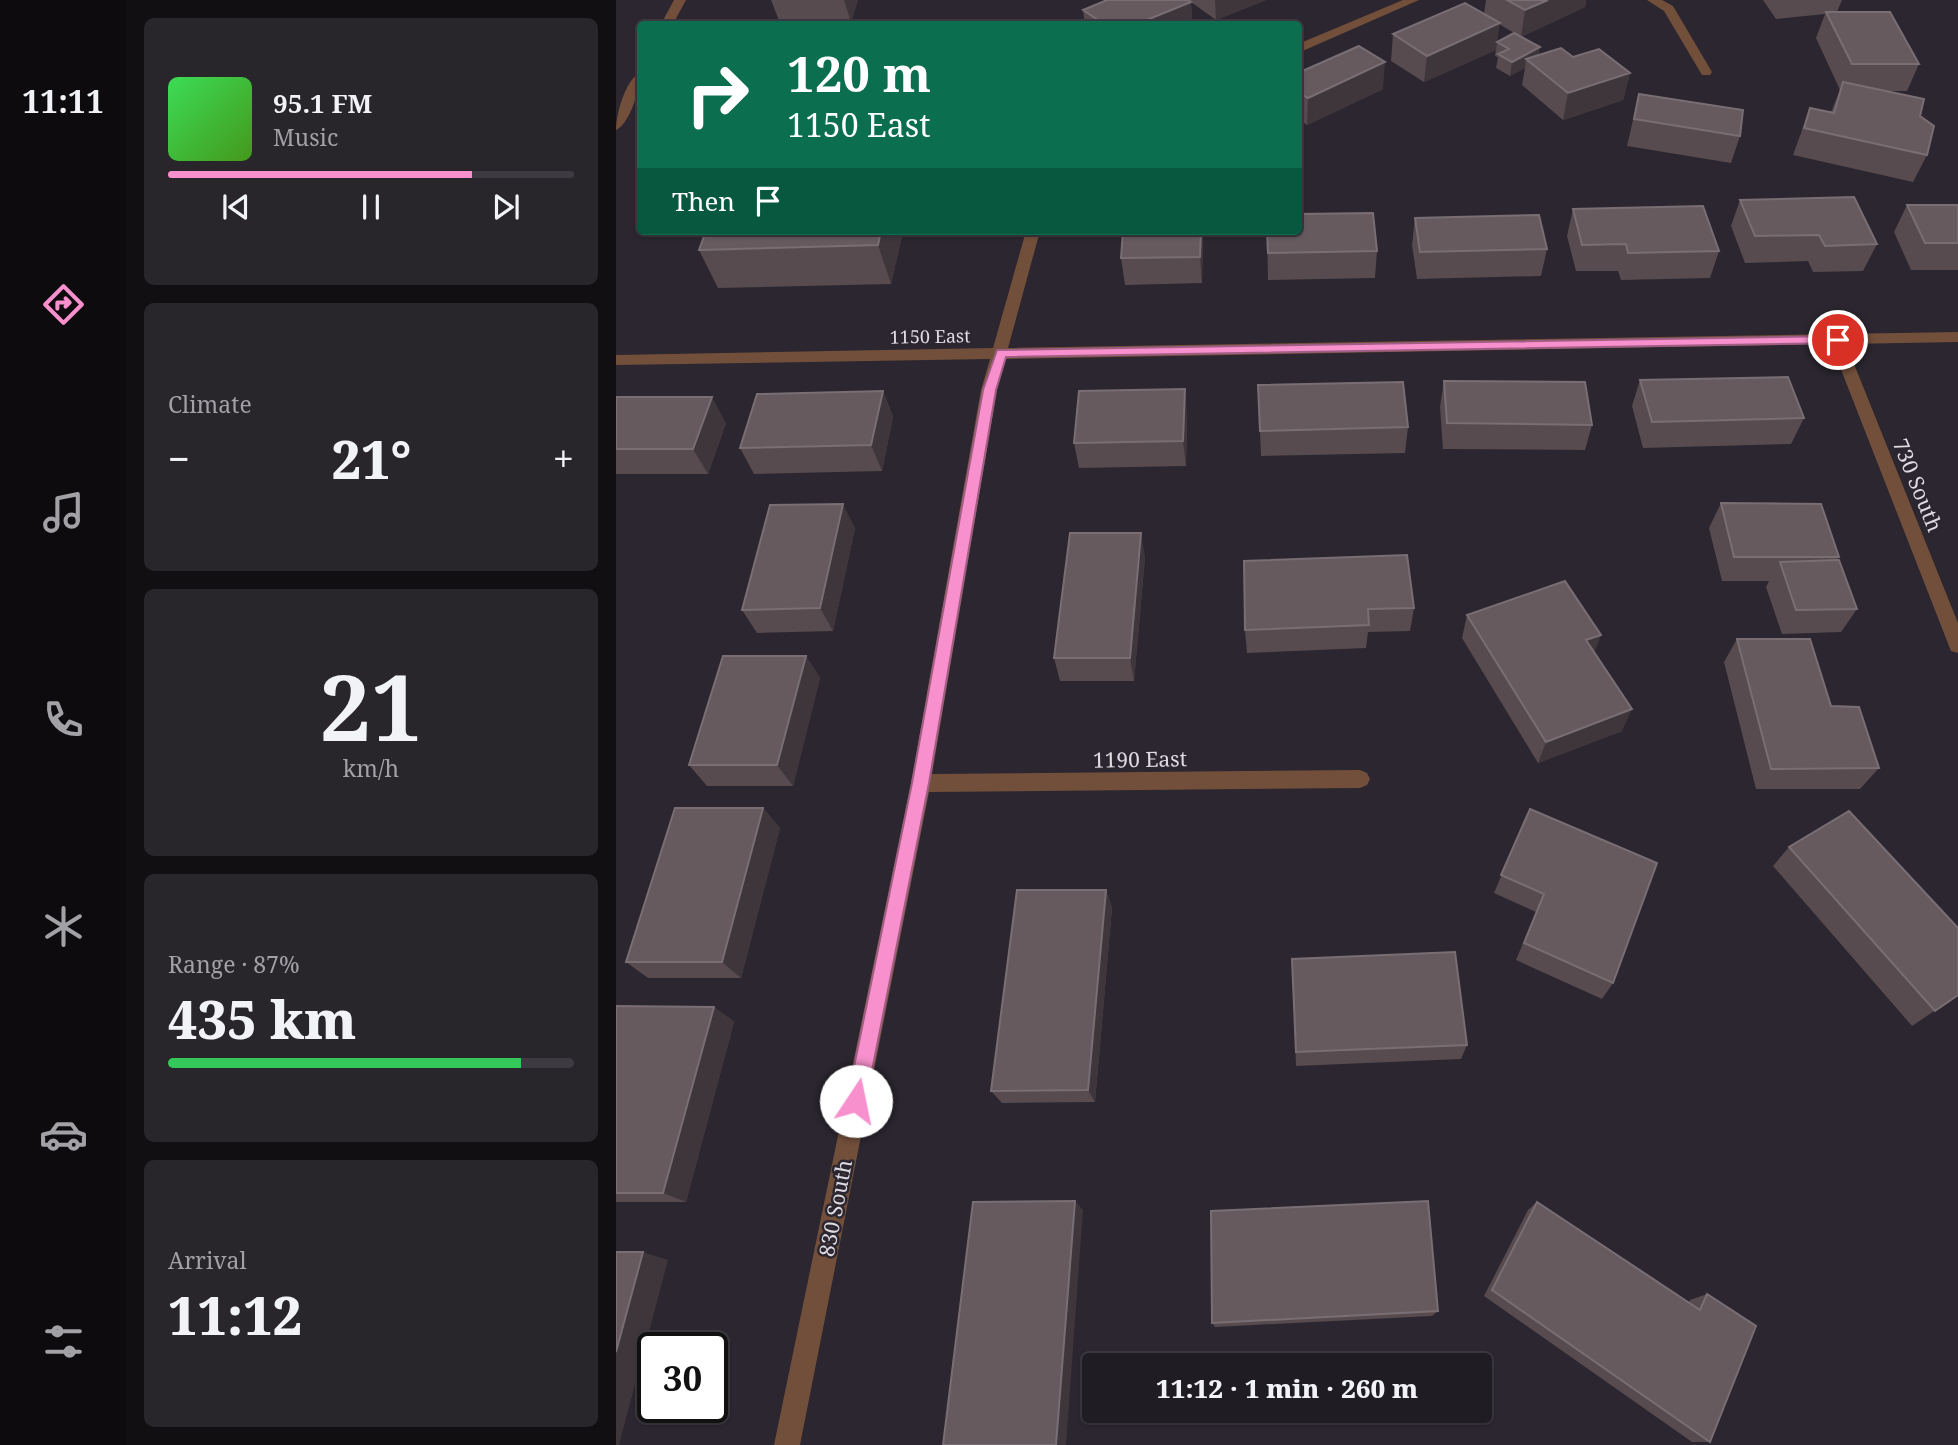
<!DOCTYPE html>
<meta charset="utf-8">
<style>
body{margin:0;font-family:"Noto Serif",serif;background:#28252b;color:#f1f3f6;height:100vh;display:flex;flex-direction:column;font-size:26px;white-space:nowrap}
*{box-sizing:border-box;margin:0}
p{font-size:23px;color:#a2a1a6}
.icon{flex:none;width:38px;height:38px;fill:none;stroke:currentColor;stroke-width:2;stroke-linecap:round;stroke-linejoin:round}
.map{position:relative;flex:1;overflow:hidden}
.details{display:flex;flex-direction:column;gap:18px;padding:18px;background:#120f13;width:490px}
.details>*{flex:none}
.top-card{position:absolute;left:21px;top:21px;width:665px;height:214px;border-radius:7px;box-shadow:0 2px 5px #0004,0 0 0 2px #3d3a41;background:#0b6e4f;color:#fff;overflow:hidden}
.speed{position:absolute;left:21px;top:1332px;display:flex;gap:14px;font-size:35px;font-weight:700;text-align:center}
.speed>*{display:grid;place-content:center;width:91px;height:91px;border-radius:50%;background:#201c23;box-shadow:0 2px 5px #0004,0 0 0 2px #3d3a41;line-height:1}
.speed .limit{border:4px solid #111;border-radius:10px;background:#fff;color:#111}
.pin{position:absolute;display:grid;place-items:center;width:60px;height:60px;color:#fff;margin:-30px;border:4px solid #fff;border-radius:50%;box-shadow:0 2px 7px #0007}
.me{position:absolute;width:77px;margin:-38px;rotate:11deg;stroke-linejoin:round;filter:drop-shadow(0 0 5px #0008)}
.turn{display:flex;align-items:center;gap:24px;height:147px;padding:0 35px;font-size:32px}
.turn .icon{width:91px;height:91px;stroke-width:2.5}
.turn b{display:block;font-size:49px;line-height:60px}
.then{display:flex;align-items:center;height:66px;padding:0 35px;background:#0003;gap:14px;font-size:26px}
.big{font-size:52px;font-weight:800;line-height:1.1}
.details .card{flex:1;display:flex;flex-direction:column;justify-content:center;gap:10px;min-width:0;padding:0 24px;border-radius:10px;background:#28252b}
.details .dial{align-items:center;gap:0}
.dial b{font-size:91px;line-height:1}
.song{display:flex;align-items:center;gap:21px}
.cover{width:84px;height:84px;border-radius:10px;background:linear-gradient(135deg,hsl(130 70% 55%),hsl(100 70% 35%))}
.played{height:7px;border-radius:4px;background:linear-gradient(90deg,#f790cd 75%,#3d3a41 75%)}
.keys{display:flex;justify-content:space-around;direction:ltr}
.heat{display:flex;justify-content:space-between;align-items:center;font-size:38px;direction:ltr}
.charge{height:10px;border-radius:5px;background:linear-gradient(90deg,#34c759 87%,#3d3a41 0)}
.trip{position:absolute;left:466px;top:1353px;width:410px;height:70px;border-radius:7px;background:#201c23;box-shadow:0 2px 5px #0004,0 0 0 2px #3d3a41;font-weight:800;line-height:70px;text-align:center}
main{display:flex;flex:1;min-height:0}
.dock{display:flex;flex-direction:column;width:126px;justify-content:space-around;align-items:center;background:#0d0b0e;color:#a2a1a6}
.dock .icon{width:49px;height:49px}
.dock .active{color:#f790cd}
.dock b{font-size:32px;color:#f1f3f6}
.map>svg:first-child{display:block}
</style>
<main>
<nav class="dock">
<b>11:11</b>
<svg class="icon active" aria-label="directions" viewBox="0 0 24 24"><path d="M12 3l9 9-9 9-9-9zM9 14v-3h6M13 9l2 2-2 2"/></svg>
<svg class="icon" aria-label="music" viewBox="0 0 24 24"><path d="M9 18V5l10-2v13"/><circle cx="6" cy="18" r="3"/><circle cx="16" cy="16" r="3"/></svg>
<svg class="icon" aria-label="phone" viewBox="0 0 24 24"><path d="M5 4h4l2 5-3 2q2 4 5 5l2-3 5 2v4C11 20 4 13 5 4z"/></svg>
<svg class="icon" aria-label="climate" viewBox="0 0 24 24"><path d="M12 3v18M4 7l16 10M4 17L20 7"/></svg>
<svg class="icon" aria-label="car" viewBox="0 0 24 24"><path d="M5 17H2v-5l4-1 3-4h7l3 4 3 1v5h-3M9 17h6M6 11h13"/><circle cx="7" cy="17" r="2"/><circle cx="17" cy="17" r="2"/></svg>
<svg class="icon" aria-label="filters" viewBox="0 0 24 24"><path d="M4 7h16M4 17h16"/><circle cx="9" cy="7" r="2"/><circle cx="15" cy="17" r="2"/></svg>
</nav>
<section class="details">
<div class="card">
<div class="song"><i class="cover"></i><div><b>95.1 FM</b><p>Music</p></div></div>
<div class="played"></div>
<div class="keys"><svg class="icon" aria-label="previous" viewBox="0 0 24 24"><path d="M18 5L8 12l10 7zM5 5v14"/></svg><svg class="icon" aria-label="pause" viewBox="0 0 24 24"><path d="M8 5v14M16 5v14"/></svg><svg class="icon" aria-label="next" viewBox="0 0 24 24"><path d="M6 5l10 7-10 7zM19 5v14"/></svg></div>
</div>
<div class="card"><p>Climate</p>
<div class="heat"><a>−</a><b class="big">21°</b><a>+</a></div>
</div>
<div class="card dial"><b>21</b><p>km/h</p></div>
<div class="card"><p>Range · 87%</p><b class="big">435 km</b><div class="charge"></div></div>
<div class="card"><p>Arrival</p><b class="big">11:12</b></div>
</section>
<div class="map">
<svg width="1342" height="1445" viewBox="0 0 1342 1445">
<rect width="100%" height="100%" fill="#2b262f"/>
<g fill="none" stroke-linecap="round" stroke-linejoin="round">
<path fill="#724f3a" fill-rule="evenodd" d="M 787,0 L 803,0 L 682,53 L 682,44 Z
M 1031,0 L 1046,0 L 1057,6 L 1096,72 L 1094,75 L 1086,75 L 1048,11 Z
M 410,231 L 424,231 L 392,348 L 1342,332 L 1342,342 L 1230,344 L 1342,623 L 1342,653 L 1335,651 L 1333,646 L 1215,344 L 389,359 L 381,390 L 316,774 L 744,770 L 751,773 L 754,779 L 751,785 L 744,788 L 313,792 L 184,1445 L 158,1445 L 295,783 L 365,390 L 374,359 L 0,365 L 0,355 L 377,348 Z"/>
<path fill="#724f3a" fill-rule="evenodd" d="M 58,0 L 70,0 L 57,24 L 45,24 Z
M 24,73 C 25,87 14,124 0,130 C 0,115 9,80 24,73 Z"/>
</g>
<path fill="#574b4f" d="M 155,0 L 242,0 L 235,22 L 164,23 Z
M 572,0 L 650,0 L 600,20 L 575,2 L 576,24 L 469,24 L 467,10 Z
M 870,0 L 970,0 L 969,7 L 905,37 L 883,24 L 880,50 L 808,82 L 775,61 L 777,34 L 868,14 Z
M 1147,0 L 1226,0 L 1221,12 L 1303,64 L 1291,91 L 1270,91 L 1304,116 L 1311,155 L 1297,182 L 1177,155 L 1194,108 L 1215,112 L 1224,90 L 1200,38 L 1209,14 L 1160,19 Z
M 881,42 L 923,55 L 957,57 L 1014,73 L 1007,100 L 947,120 L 906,85 L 909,68 L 894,76 L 880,68 L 882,57 L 879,56 Z
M 682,73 L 767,89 L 691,125 L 682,119 Z
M 1023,94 L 1124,136 L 1115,163 L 1011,146 Z
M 1124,200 L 1261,244 L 1247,271 L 1197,272 L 1192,261 L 1129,263 L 1115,226 Z
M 1291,205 L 1342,205 L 1342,270 L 1295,270 L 1278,232 Z
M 957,209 L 1103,251 L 1094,278 L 1005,280 L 1002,271 L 960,271 L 951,236 Z
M 799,218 L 931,249 L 925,276 L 801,279 L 796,245 Z
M 90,231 L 284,231 L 286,236 L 275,284 L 102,288 L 83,250 Z
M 507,231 L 587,231 L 586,283 L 509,285 L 505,258 Z
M 651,231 L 761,251 L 759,278 L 652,280 Z
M 1024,380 L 1188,418 L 1175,444 L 1027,448 L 1016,406 Z
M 828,381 L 976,425 L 969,450 L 827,449 L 824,407 Z
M 642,385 L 792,427 L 789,453 L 645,456 Z
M 267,391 L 277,417 L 266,471 L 138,474 L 124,448 Z
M 0,397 L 110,423 L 92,474 L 0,474 Z
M 571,415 L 570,466 L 463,468 L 458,443 Z
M 1105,503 L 1223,557 L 1221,560 L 1241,609 L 1225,632 L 1166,634 L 1150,587 L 1153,581 L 1106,581 L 1093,528 Z
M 239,528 L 217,631 L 141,633 L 126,610 Z
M 791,555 L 798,608 L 794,631 L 752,632 L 750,648 L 631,653 L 629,630 Z
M 529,557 L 518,681 L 444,681 L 438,658 Z
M 851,615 L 985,635 L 978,652 L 1006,731 L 922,763 L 846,638 Z
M 1121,639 L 1215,706 L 1263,768 L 1244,789 L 1140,789 L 1108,662 Z
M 190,656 L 204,678 L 177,786 L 91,786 L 73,765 Z
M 147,808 L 164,828 L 125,978 L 32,978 L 10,962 Z
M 914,809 L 997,983 L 986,999 L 900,960 L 920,912 L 878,893 Z
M 1173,847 L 1342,995 L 1296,1026 L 1157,866 Z
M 490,890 L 496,908 L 479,1102 L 386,1103 L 375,1091 Z
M 676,959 L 851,1045 L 845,1059 L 680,1066 Z
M 0,1006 L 98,1007 L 118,1022 L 70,1202 L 0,1202 Z
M 921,1202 L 1073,1303 L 1074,1300 L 1091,1294 L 1094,1442 L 1076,1442 L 868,1296 L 912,1210 Z
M 822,1311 L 816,1316 L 599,1327 L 596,1323 Z"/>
<path fill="#3f363c" d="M 228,0 L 242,0 L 235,22 Z
M 599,0 L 650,0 L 600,20 Z
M 932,0 L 970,0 L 969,7 L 905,37 L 909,10 Z
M 575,2 L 576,24 L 521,24 Z
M 884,23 L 880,50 L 808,82 L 811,56 Z
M 924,47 L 922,61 L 910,59 L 909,68 L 894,76 L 896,62 Z
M 769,62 L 767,89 L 691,125 L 692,98 Z
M 1014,73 L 1007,100 L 947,120 L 952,93 Z
M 265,231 L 284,231 L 286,236 L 275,284 L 262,245 Z
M 585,231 L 587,231 L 586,283 L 584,257 Z
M 569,389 L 571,415 L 570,466 L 567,441 Z
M 267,391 L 277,417 L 266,471 L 255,445 Z
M 96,397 L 110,423 L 92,474 L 77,449 Z
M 227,504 L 239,528 L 217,631 L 204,608 Z
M 525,533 L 529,557 L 518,681 L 514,658 Z
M 985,635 L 976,658 L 970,640 Z
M 190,656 L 204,678 L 177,786 L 161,765 Z
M 1016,709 L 1006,731 L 922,763 L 930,742 Z
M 147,808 L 164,828 L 125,978 L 106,962 Z
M 490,890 L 496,908 L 479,1102 L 472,1090 Z
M 98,1007 L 118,1022 L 70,1202 L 47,1193 Z
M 459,1201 L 467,1210 L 450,1445 L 440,1445 Z
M 27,1252 L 52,1260 L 3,1445 L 0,1445 L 0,1352 Z"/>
<path fill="#665a5f" stroke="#786e73" stroke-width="2" d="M 491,0 L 572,0 L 575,2 L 521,24 L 488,24 L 467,10 Z
M 891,0 L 932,0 L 909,10 Z
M 849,3 L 884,23 L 811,56 L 777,34 Z
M 1210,12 L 1274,12 L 1303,64 L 1236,64 Z
M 290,21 L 289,24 L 207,24 L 208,22 Z
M 898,33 L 924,47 L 896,62 L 882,54 L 893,49 L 881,42 Z
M 743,46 L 769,62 L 692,98 L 682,92 L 682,73 Z
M 945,48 L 957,57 L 983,49 L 1014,73 L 952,93 L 910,59 Z
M 1227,82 L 1308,99 L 1304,116 L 1318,126 L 1311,155 L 1188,128 L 1194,108 L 1218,113 Z
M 1023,94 L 1127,110 L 1124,136 L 1018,119 Z
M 1238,197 L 1261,244 L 1209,246 L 1203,235 L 1139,236 L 1124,200 Z
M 1291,205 L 1342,205 L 1342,243 L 1309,243 Z
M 1087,206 L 1103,251 L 1012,253 L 1010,244 L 966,245 L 957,209 Z
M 757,213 L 761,251 L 652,253 L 651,231 L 682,231 L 682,214 Z
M 923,215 L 931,249 L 804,252 L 799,218 Z
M 90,231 L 265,231 L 262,245 L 83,250 Z
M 507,231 L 585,231 L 584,257 L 505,258 Z
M 1172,377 L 1188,418 L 1036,422 L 1024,380 Z
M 828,381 L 969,382 L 976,425 L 831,423 Z
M 787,382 L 792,427 L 644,431 L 642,385 Z
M 569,389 L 567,441 L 458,443 L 463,391 Z
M 267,391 L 255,445 L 124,448 L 141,394 Z
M 0,397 L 96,397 L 77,449 L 0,449 Z
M 1105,503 L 1205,504 L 1223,557 L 1118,557 Z
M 227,504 L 204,608 L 126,610 L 154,505 Z
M 454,533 L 525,533 L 514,658 L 438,658 Z
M 791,555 L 798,608 L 752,609 L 753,625 L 629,630 L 628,561 Z
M 1223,560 L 1241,609 L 1180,610 L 1164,562 Z
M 949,581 L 985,635 L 970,640 L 1016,709 L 930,742 L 851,615 Z
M 1121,639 L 1194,639 L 1215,706 L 1243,707 L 1263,768 L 1155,769 Z
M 107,656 L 190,656 L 161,765 L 73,765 Z
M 59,808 L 147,808 L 106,962 L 10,962 Z
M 914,809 L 1041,863 L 997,983 L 908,943 L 928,894 L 885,875 Z
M 1233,811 L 1342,928 L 1342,995 L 1319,1011 L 1173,847 Z
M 401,890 L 490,890 L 472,1090 L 375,1091 Z
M 839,952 L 851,1045 L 680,1052 L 676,959 Z
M 0,1006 L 98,1007 L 47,1193 L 0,1193 Z
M 459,1201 L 440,1445 L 327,1445 L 357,1202 Z
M 812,1201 L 822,1311 L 596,1323 L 595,1211 Z
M 921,1202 L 1084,1310 L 1091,1294 L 1140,1326 L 1094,1442 L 876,1290 Z
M 0,1252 L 27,1252 L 0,1352 Z"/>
<path fill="#f790cd" stroke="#a15e85" stroke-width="2" d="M 1222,336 L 1228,340 L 1226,343 L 390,357 L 380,390 L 313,783 L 250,1101 L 247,1108 L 240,1111 L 234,1108 L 231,1101 L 296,783 L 367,390 L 381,350 Z"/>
<g text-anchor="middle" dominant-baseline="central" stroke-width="5" stroke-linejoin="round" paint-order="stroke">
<g font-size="18" fill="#dedbe1" stroke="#2b262f">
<text transform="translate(314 336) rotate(-1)">1150 East</text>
</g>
<g font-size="21" fill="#dedbe1" stroke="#2b262f">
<text transform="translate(1302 485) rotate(68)">730 South</text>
<text transform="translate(524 759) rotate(-1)">1190 East</text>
<text transform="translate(219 1208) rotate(-79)">830 South</text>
</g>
</g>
</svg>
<div class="speed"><div class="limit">30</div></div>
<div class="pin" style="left:1222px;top:340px;background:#d93025"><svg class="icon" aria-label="arrive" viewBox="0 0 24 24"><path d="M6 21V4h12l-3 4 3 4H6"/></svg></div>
<svg class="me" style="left:240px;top:1101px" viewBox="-20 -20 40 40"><circle r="19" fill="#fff"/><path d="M0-13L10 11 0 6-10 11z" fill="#f790cd"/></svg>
<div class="trip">11:12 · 1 min · 260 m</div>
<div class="top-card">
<div class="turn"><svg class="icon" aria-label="right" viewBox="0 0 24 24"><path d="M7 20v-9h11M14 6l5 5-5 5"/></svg><div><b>120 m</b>1150 East</div></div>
<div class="then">Then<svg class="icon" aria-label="arrive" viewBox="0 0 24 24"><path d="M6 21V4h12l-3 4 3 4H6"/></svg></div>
</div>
</div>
</main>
